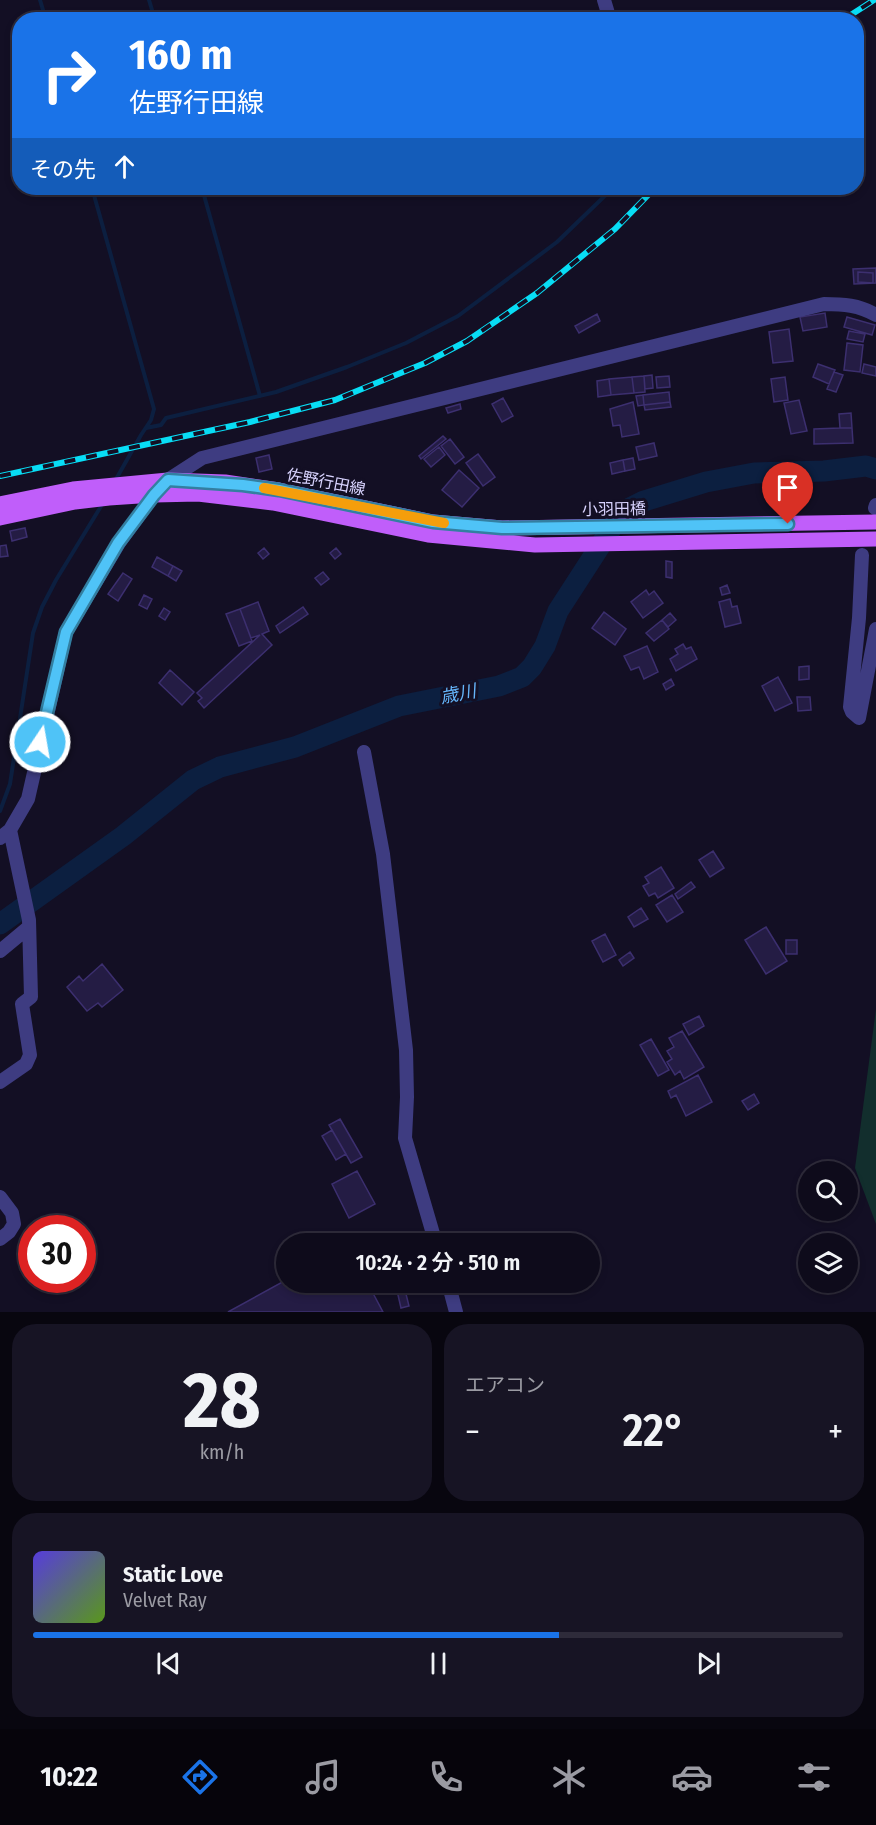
<!DOCTYPE html>
<html lang="ja">
<meta charset="utf-8">
<style>
body{margin:0;font-family:"Fira Sans Condensed","Noto Sans JP",sans-serif;background:#171424;color:#f1f3f6;height:100vh;display:flex;flex-direction:column;font-size:22px;white-space:nowrap}
*{box-sizing:border-box;margin:0}
p{font-size:20px;color:#9b9ba3}
.icon{flex:none;width:33px;height:33px;fill:none;stroke:currentColor;stroke-width:2;stroke-linecap:round;stroke-linejoin:round}
.map{position:relative;height:1312px;overflow:hidden}
.drawer{display:flex;flex-direction:column;gap:12px;padding:12px;background:#08060f;flex:1}
.drawer>*{flex:none}
.top-card{position:absolute;left:12px;top:12px;width:852px;height:183px;border-radius:24px;box-shadow:0 3px 9px #0003,0 0 0 2px #2e2b3a;background:#1a73e8;color:#fff;overflow:hidden}
.controls{position:absolute;left:798px;top:1161px;display:grid;gap:12px}
.controls a{display:grid;place-items:center;width:60px;height:60px;border-radius:50%;background:#0e0b1b;box-shadow:0 3px 9px #0003,0 0 0 2px #2e2b3a;font-size:30px}
.speed{position:absolute;left:18px;top:1215px;display:flex;gap:12px;font-size:30px;font-weight:700;text-align:center}
.speed>*{display:grid;place-content:center;width:78px;height:78px;border-radius:50%;background:#0e0b1b;box-shadow:0 3px 9px #0003,0 0 0 2px #2e2b3a;line-height:1}
.speed .limit{border:9px solid #d22;background:#fff;color:#111}
.pin{position:absolute;display:grid;place-items:center;width:51px;height:51px;color:#fff;margin:-62px -26px;border-radius:50% 50% 50% 0;rotate:-45deg;box-shadow:0 0 6px #0007}
.pin .icon{rotate:45deg}
.me{position:absolute;width:66px;margin:-33px;rotate:12deg;stroke-linejoin:round;filter:drop-shadow(0 0 4px #0008)}
.turn{display:flex;align-items:center;gap:21px;height:126px;padding:0 18px;font-size:27px}
.turn .icon{width:78px;height:78px;stroke-width:2.5}
.turn b{display:block;font-size:42px;line-height:51px}
.then{display:flex;align-items:center;height:57px;padding:0 18px;background:#0003;gap:12px;font-size:22px}
.big{font-size:45px;font-weight:600;line-height:1.1}
.drawer .tile{flex:1;display:flex;flex-direction:column;justify-content:center;gap:9px;min-width:0;padding:0 21px;border-radius:24px;background:#171424}
.drawer .dial{align-items:center;gap:0}
.dial b{font-size:78px;line-height:1}
.song{display:flex;align-items:center;gap:18px}
.cover{width:72px;height:72px;border-radius:9px;background:linear-gradient(135deg,hsl(250 70% 55%),hsl(90 70% 35%))}
.played{height:6px;border-radius:3px;background:linear-gradient(90deg,#1a73e8 65%,#2e2b3a 65%)}
.keys{display:flex;justify-content:space-around;direction:ltr}
.heat{display:flex;justify-content:space-between;align-items:center;font-size:33px;direction:ltr}
.drawer .tiles{flex:1;display:grid;gap:12px;grid-template-columns:1fr 1fr}
.tile:last-child{grid-column:span 2}
.trip{position:absolute;left:276px;top:1233px;width:324px;height:60px;border-radius:30px;background:#0e0b1b;box-shadow:0 3px 9px #0003,0 0 0 2px #2e2b3a;font-weight:600;line-height:60px;text-align:center}
.menu{display:flex;height:96px;justify-content:space-around;align-items:center;background:#06040b;color:#9b9ba3}
.menu .icon{width:42px;height:42px}
.menu .current{color:#1a73e8}
.menu b{font-size:27px;color:#f1f3f6}
.map>svg:first-child{display:block}
</style>
<div class="map">
<svg width="876" height="1312" viewBox="0 0 876 1312">
<rect width="100%" height="100%" fill="#130f24"/>
<path fill="#122e2d" d="M 876,1009 L 876,1224 L 855,1168 Z"/>
<g fill="none" stroke-linecap="round" stroke-linejoin="round">
<path stroke="#0c1f40" stroke-width="4" d="M 40,0 L 46,20
M 149,0 L 155,20
M 92,188 L 154,409 L 151,420 L 141,435 L 115,481
M 202,188 L 260,396
M 146,428 L 161,425 L 166,418 L 276,392 L 347,367 L 406,343 L 458,316 L 557,242 L 613,188
M 0,811 L 10,784 L 33,633 L 42,607 L 56,580 L 103,503"/>
<path stroke="#0c1f40" stroke-width="21" d="M 0,924 L 123,836 L 193,780 L 220,767 L 295,747 L 399,706 L 499,686 L 522,677 L 532,667 L 545,646 L 558,611 L 622,512 L 644,501 L 706,482 L 754,473 L 824,471 L 866,466 L 876,469"/>
</g>
<path fill="#241c44" stroke="#3c2f6f" stroke-width="1.5" d="M 876,268 L 876,283 L 854,284 L 853,269 Z
M 858,272 L 873,273 L 873,283 L 858,282 Z
M 825,313 L 827,327 L 803,331 L 800,317 Z
M 597,314 L 600,321 L 579,333 L 575,326 Z
M 847,317 L 875,325 L 872,335 L 844,327 Z
M 789,329 L 793,361 L 773,363 L 769,332 Z
M 849,331 L 865,334 L 863,342 L 847,339 Z
M 847,343 L 863,345 L 860,372 L 844,370 Z
M 818,364 L 835,370 L 829,384 L 813,377 Z
M 864,364 L 876,367 L 876,376 L 862,373 Z
M 834,372 L 843,375 L 836,392 L 827,389 Z
M 652,375 L 653,388 L 645,389 L 644,376 Z
M 644,376 L 645,392 L 634,393 L 632,377 Z
M 669,376 L 670,387 L 657,388 L 656,377 Z
M 632,377 L 634,393 L 611,395 L 609,379 Z
M 785,377 L 788,400 L 774,402 L 771,379 Z
M 609,379 L 611,395 L 598,397 L 597,381 Z
M 669,392 L 670,402 L 644,405 L 643,395 Z
M 643,395 L 644,405 L 638,406 L 636,396 Z
M 503,398 L 513,416 L 502,422 L 492,404 Z
M 799,400 L 807,431 L 791,434 L 784,403 Z
M 633,402 L 639,434 L 622,437 L 620,425 L 613,426 L 610,409 Z
M 670,402 L 671,407 L 645,410 L 644,405 Z
M 460,404 L 461,409 L 448,413 L 446,408 Z
M 851,413 L 852,428 L 840,428 L 839,414 Z
M 840,428 L 852,428 L 853,443 L 814,444 L 814,429 Z
M 443,436 L 446,439 L 421,459 L 419,456 Z
M 450,439 L 464,457 L 455,464 L 441,446 Z
M 654,443 L 657,456 L 639,460 L 636,447 Z
M 439,447 L 445,455 L 431,467 L 424,459 Z
M 478,454 L 495,477 L 483,486 L 466,463 Z
M 269,455 L 272,469 L 259,472 L 256,458 Z
M 633,458 L 635,469 L 625,471 L 623,460 Z
M 623,460 L 625,471 L 612,474 L 610,463 Z
M 459,470 L 479,488 L 462,507 L 442,490 Z
M 25,528 L 27,537 L 12,541 L 10,531 Z
M 6,545 L 8,556 L 0,557 L 0,546 Z
M 264,548 L 269,554 L 263,559 L 258,553 Z
M 336,548 L 341,554 L 335,559 L 330,553 Z
M 157,557 L 173,566 L 168,576 L 152,567 Z
M 666,561 L 672,562 L 672,578 L 666,577 Z
M 173,566 L 182,571 L 176,581 L 168,576 Z
M 323,572 L 329,579 L 321,585 L 315,578 Z
M 123,573 L 132,579 L 118,601 L 108,594 Z
M 727,585 L 730,593 L 722,595 L 720,588 Z
M 646,590 L 649,595 L 654,591 L 663,603 L 643,618 L 631,602 Z
M 144,595 L 152,599 L 147,609 L 139,605 Z
M 730,599 L 732,607 L 737,606 L 741,623 L 725,627 L 719,602 Z
M 258,602 L 269,631 L 262,634 L 272,645 L 204,708 L 198,701 L 202,698 L 197,693 L 260,635 L 251,638 L 240,609 Z
M 303,607 L 308,614 L 280,633 L 276,626 Z
M 164,608 L 170,612 L 165,620 L 159,616 Z
M 240,609 L 252,641 L 239,646 L 226,614 Z
M 604,612 L 626,629 L 615,645 L 592,628 Z
M 670,613 L 676,620 L 668,627 L 662,620 Z
M 662,620 L 669,629 L 654,641 L 646,633 Z
M 683,644 L 686,649 L 691,647 L 697,659 L 676,671 L 670,659 L 678,654 L 675,649 Z
M 647,646 L 658,672 L 644,679 L 639,667 L 631,670 L 624,656 Z
M 809,666 L 809,679 L 799,680 L 799,667 Z
M 170,670 L 194,692 L 182,705 L 159,683 Z
M 778,677 L 792,703 L 775,711 L 762,686 Z
M 671,679 L 674,685 L 666,690 L 663,684 Z
M 797,697 L 810,697 L 811,710 L 798,711 Z
M 713,851 L 724,868 L 710,877 L 699,860 Z
M 661,867 L 674,888 L 658,898 L 655,893 L 649,896 L 643,886 L 649,883 L 645,877 Z
M 691,882 L 695,887 L 678,899 L 675,894 Z
M 672,895 L 683,912 L 667,922 L 656,905 Z
M 641,908 L 648,919 L 634,927 L 628,917 Z
M 766,927 L 787,961 L 766,974 L 745,940 Z
M 605,934 L 616,955 L 603,962 L 592,941 Z
M 786,940 L 797,940 L 797,954 L 786,954 Z
M 630,952 L 634,958 L 623,966 L 619,960 Z
M 102,964 L 123,990 L 102,1007 L 98,1003 L 87,1011 L 67,987 L 79,976 L 83,981 Z
M 699,1016 L 704,1026 L 689,1035 L 683,1024 Z
M 682,1031 L 704,1067 L 684,1079 L 680,1071 L 675,1075 L 667,1062 L 672,1059 L 667,1051 L 674,1047 L 669,1038 Z
M 651,1039 L 669,1070 L 658,1076 L 640,1045 Z
M 698,1075 L 712,1102 L 686,1116 L 676,1095 L 671,1098 L 668,1091 Z
M 754,1094 L 759,1103 L 748,1110 L 742,1101 Z
M 340,1119 L 362,1157 L 351,1163 L 329,1125 Z
M 332,1130 L 346,1154 L 336,1160 L 322,1136 Z
M 357,1171 L 375,1204 L 349,1218 L 332,1184 Z
M 286,1280 L 286,1282 L 367,1282 L 383,1312 L 228,1312 Z
M 395,1282 L 403,1282 L 409,1306 L 401,1308 Z"/>
<g fill="none" stroke-linecap="round" stroke-linejoin="round">
<path stroke="#3e3c81" stroke-width="14" d="M 604,0 L 610,20
M 875,508 L 876,505
M 862,555 L 859,618 L 850,707 L 852,712 L 859,718 L 876,629
M 364,752 L 383,854 L 406,1050 L 407,1097 L 405,1138 L 436,1244
M 0,838 L 10,830 L 28,799 L 66,632 L 119,543 L 154,495 L 168,480 L 202,458 L 824,304 C 843,304 859,305 876,315
M 0,951 L 29,927
M 0,1082 L 26,1064 L 30,1055 L 22,1004 L 31,997 L 29,920 L 10,830
M 0,1197 L 12,1213 L 14,1224 L 9,1232 L 0,1239
M 448,1282 L 456,1312"/>
<path stroke="#c05efa" stroke-width="15" d="M 0,504 L 73,489 L 168,480 L 225,482 L 279,490 L 433,522 L 502,528 L 876,522
M 0,518 L 75,502 L 109,498 L 154,495 L 198,494 L 273,503 L 428,535 L 535,545 L 876,539"/>
<defs>
<path id="rail" d="M 843,20 L 874,0
M 0,476 L 250,422 L 335,400 L 425,363 L 467,341 L 537,293 L 615,229 L 655,188"/>
</defs>
<use href="#rail" stroke="#08ddf5" stroke-width="6"/>
<use href="#rail" stroke="#130f24" stroke-width="4" stroke-dasharray="11" stroke-linecap="butt"/>
</g>
<g fill="none" stroke-linecap="round" stroke-linejoin="round">
<defs>
<path id="route" d="M 40,742 L 66,632 L 118,543 L 154,495 L 168,480 L 243,485 L 279,490 L 433,522 L 502,528 L 788,524"/>
</defs>
<use href="#route" stroke="#337fa1" stroke-width="15"/>
<use href="#route" stroke="#4fc3f7" stroke-width="10"/>
<path stroke="#f59e0b" stroke-width="10" d="M 264,488 L 444,523"/>
</g>
<g text-anchor="middle" dominant-baseline="central" stroke-width="6" stroke-linejoin="round" paint-order="stroke">
<g font-size="16" fill="#d8d3fe" stroke="#130f24">
<text transform="translate(326 482) rotate(11)">佐野行田線</text>
<text transform="translate(614 509) rotate(-1)">小羽田橋</text>
</g>
<g font-size="18" font-style="italic" fill="#65b5fa" stroke="#130f24">
<text transform="translate(458 694) rotate(-11)">歳川</text>
</g>
</g>
</svg>
<div class="controls">
<a><svg class="icon" aria-label="search" viewBox="0 0 24 24"><circle cx="10" cy="10" r="6"/><path d="M15 15l6 6"/></svg></a>
<a><svg class="icon" aria-label="layers" viewBox="0 0 24 24"><path d="M12 4l9 5-9 5-9-5zM3 14l9 5 9-5"/></svg></a>
</div>
<div class="speed"><div class="limit">30</div></div>
<div class="pin" style="left:788px;top:524px;background:#d93025"><svg class="icon" aria-label="arrive" viewBox="0 0 24 24"><path d="M6 21V4h12l-3 4 3 4H6"/></svg></div>
<svg class="me" style="left:40px;top:742px" viewBox="-20 -20 40 40"><circle r="17" fill="#4fc3f7" stroke="#fff" stroke-width="3"/><path d="M0-11L8 9 0 5-8 9z" fill="#fff"/></svg>
<div class="trip">10:24 · 2 分 · 510 m</div>
<div class="top-card">
<div class="turn"><svg class="icon" aria-label="right" viewBox="0 0 24 24"><path d="M7 20v-9h11M14 6l5 5-5 5"/></svg><div><b>160 m</b>佐野行田線</div></div>
<div class="then">その先<svg class="icon" aria-label="ahead" viewBox="0 0 24 24"><path d="M12 20V5M6 11l6-6 6 6"/></svg></div>
</div>
</div>
<section class="drawer">
<div class="tiles">
<div class="tile dial"><b>28</b><p>km/h</p></div>
<div class="tile"><p>エアコン</p>
<div class="heat"><a>−</a><b class="big">22°</b><a>+</a></div>
</div>
<div class="tile">
<div class="song"><i class="cover"></i><div><b>Static Love</b><p>Velvet Ray</p></div></div>
<div class="played"></div>
<div class="keys"><svg class="icon" aria-label="previous" viewBox="0 0 24 24"><path d="M18 5L8 12l10 7zM5 5v14"/></svg><svg class="icon" aria-label="pause" viewBox="0 0 24 24"><path d="M8 5v14M16 5v14"/></svg><svg class="icon" aria-label="next" viewBox="0 0 24 24"><path d="M6 5l10 7-10 7zM19 5v14"/></svg></div>
</div>
</div>
</section>
<nav class="menu">
<b>10:22</b>
<svg class="icon current" aria-label="directions" viewBox="0 0 24 24"><path d="M12 3l9 9-9 9-9-9zM9 14v-3h6M13 9l2 2-2 2"/></svg>
<svg class="icon" aria-label="music" viewBox="0 0 24 24"><path d="M9 18V5l10-2v13"/><circle cx="6" cy="18" r="3"/><circle cx="16" cy="16" r="3"/></svg>
<svg class="icon" aria-label="phone" viewBox="0 0 24 24"><path d="M5 4h4l2 5-3 2q2 4 5 5l2-3 5 2v4C11 20 4 13 5 4z"/></svg>
<svg class="icon" aria-label="climate" viewBox="0 0 24 24"><path d="M12 3v18M4 7l16 10M4 17L20 7"/></svg>
<svg class="icon" aria-label="car" viewBox="0 0 24 24"><path d="M5 17H2v-5l4-1 3-4h7l3 4 3 1v5h-3M9 17h6M6 11h13"/><circle cx="7" cy="17" r="2"/><circle cx="17" cy="17" r="2"/></svg>
<svg class="icon" aria-label="filters" viewBox="0 0 24 24"><path d="M4 7h16M4 17h16"/><circle cx="9" cy="7" r="2"/><circle cx="15" cy="17" r="2"/></svg>
</nav>
